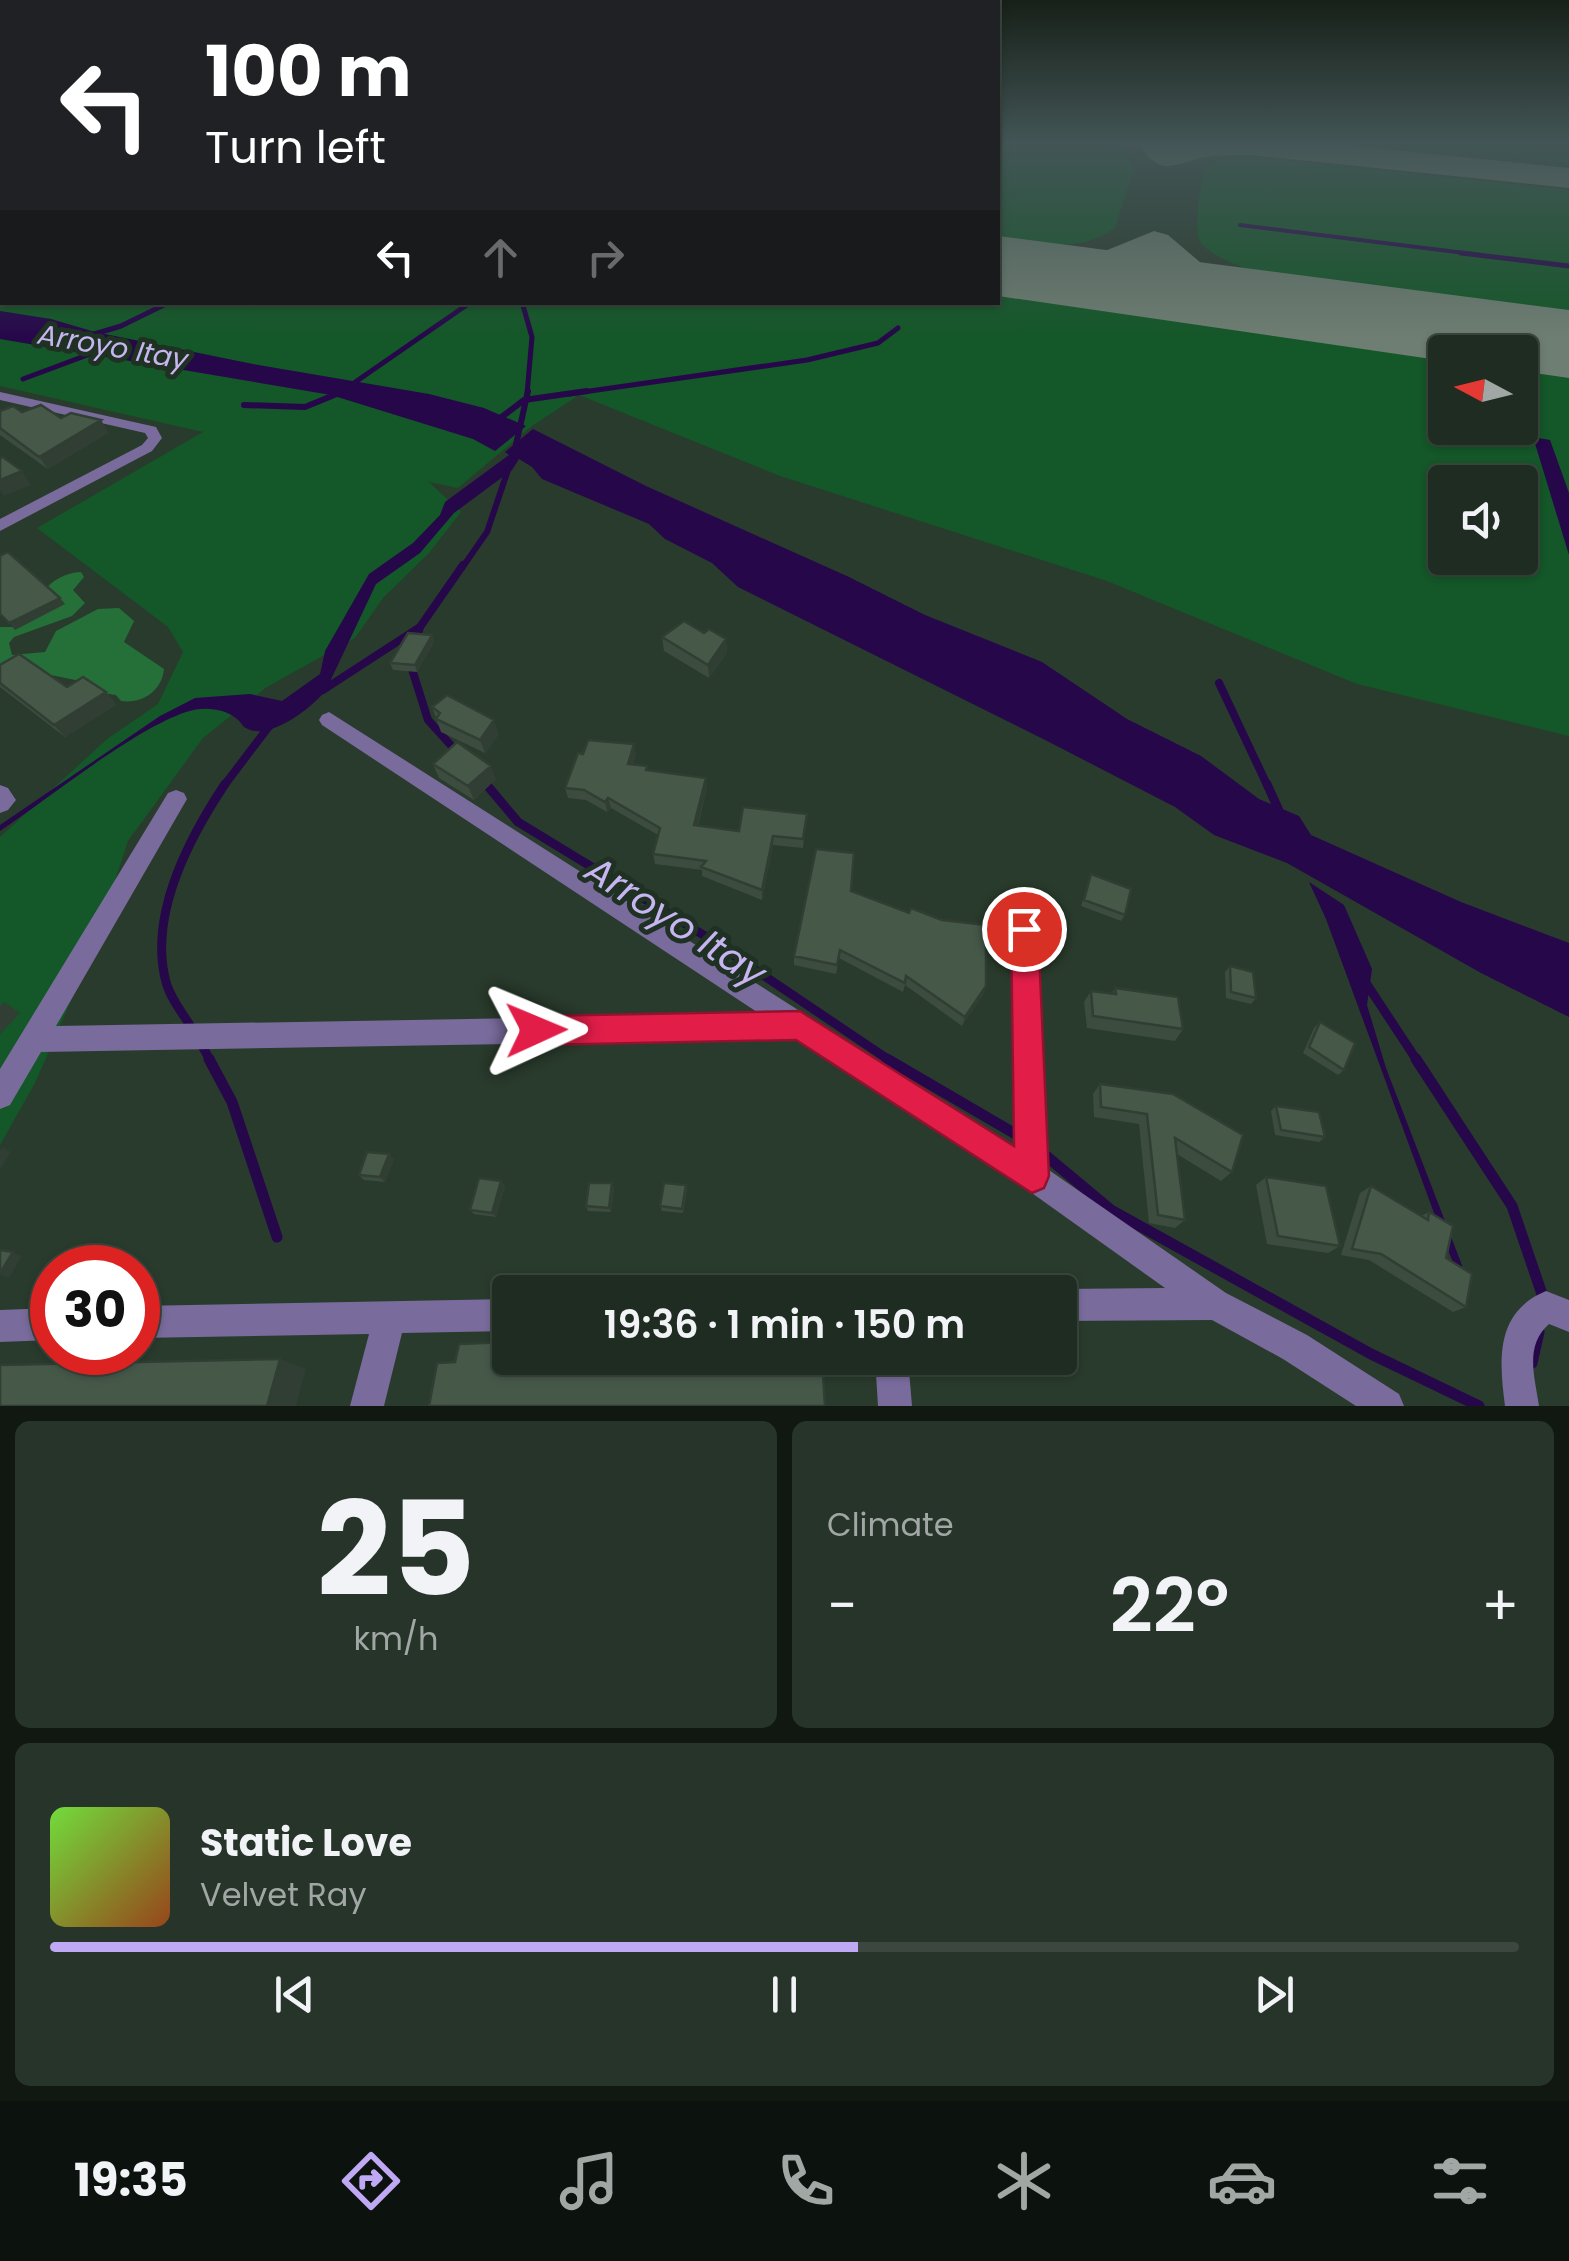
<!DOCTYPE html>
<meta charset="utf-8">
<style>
body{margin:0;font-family:Poppins,sans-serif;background:#27342a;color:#f1f3f6;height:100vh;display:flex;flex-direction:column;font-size:38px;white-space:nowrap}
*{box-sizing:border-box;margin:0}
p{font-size:32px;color:#a1a7a5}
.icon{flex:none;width:55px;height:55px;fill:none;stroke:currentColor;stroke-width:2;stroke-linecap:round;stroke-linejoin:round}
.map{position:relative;height:1406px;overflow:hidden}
.details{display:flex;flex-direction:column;gap:15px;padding:15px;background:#111812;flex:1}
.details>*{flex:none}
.top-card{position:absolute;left:0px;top:0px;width:1000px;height:305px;box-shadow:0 2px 8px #0004,0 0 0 2px #3c483f;background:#202124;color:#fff;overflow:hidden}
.needle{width:65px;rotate:277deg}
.tools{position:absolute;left:1428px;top:335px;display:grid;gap:20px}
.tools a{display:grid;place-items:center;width:110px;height:110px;border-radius:10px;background:#1f2c21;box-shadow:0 2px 8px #0004,0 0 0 2px #3c483f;font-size:50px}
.speed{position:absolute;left:30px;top:1245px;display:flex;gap:20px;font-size:50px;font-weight:700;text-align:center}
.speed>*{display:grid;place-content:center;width:130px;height:130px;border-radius:50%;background:#1f2c21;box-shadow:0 2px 8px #0004,0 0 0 2px #3c483f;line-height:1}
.speed .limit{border:15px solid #d22;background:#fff;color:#111}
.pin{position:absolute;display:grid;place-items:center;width:85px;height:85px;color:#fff;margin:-42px;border:5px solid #fff;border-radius:50%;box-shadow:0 2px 10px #0007}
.me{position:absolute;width:110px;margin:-55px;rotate:89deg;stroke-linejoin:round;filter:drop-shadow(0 0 8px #0008)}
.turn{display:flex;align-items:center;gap:35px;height:210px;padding:0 40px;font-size:45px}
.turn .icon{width:130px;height:130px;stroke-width:2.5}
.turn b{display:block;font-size:70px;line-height:85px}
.lanes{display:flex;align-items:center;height:95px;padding:0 40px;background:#0003;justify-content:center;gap:50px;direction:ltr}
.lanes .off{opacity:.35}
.big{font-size:75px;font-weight:600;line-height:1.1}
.details .tile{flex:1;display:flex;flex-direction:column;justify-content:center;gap:15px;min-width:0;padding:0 35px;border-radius:15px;background:#27342a}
.details .dial{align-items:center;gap:0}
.dial b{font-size:130px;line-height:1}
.song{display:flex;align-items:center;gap:30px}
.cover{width:120px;height:120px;border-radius:15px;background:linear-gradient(135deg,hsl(100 70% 55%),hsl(20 70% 35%))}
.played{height:10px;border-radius:5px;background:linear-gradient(90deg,#bfa9f4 55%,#3c483f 55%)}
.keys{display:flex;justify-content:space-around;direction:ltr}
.heat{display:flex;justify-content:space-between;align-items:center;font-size:55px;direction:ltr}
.details .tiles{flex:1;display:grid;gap:15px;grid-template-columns:1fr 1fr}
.tile:last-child{grid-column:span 2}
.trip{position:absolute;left:492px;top:1275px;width:585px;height:100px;border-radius:10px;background:#1f2c21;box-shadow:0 2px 8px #0004,0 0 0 2px #3c483f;font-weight:600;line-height:100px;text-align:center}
.tabs{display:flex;height:160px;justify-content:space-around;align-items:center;background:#0c120d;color:#a1a7a5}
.tabs .icon{width:70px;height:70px}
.tabs .on{color:#bfa9f4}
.tabs b{font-size:45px;color:#f1f3f6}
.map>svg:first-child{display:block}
</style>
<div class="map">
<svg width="1569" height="1406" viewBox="0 0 1569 1406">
<rect width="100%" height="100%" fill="#293b2c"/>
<path fill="#145728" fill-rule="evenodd" d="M 998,143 L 1109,143 L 1124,150 L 1134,168 L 1115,228 C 1082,253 1036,245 998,240 Z
M 1357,143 L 1569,143 L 1569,164 Z
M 0,145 L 2,302 L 998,302 L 998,286 L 1463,352 L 1445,352 L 1445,428 L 1520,428 L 1520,361 L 1569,368 L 1569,736 L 1357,684 L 1107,581 L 780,476 L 579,395 L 532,426 L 458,488 L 429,482 L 461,512 L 429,553 L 383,598 L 355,638 L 267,687 L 203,738 L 128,841 L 90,957 L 35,1083 L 0,1145 L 0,837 L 107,739 L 158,704 L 183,652 L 168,627 L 37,528 L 203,432 L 0,386 ZM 1445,482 L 1520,482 L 1520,558 L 1445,558 Z
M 1231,158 L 1266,158 L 1569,190 L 1569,314 L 1274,275 C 1251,270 1217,262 1201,243 C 1193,235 1200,173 1208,166 C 1214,161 1223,160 1231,158 Z"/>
<path fill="#256f39" d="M 81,572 L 84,577 L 73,590 L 85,603 L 72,616 L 14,637 L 9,643 L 12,655 L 45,652 L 56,631 L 98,609 L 119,608 L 134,621 L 124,642 L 164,669 C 162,691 142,704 121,701 L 116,695 L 96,692 L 85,682 L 46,674 L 36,665 L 0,674 L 0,627 L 20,627 C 33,603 49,573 81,572 Z"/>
<path fill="#26074a" d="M 0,311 L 51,319 L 95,332 L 253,364 L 429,394 L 484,408 L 526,426 L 495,451 L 473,439 L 331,395 L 0,339 Z
M 533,429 L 646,486 L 849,577 L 925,615 L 1042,662 L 1127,719 L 1201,756 L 1259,799 L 1299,816 L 1311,835 L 1461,902 L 1569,943 L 1569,1017 L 1481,973 L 1287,863 L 1214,835 L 1175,807 L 1053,744 L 738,587 L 712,563 L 665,539 L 649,524 L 542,479 L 532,467 L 519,459 L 512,470 L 454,513 L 420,553 L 376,584 L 326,690 C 313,707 271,740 248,729 C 241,726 243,724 237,719 C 225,708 202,706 186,712 C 131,731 51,797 0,831 L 0,825 L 160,716 L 195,698 L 250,694 L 282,701 L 320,674 L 325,651 L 369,574 L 413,543 L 440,515 L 445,502 L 509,455 L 505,452 Z
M 1533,437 L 1550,440 L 1569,493 L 1569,555 Z
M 1309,882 L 1344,905 L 1372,969 L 1367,1005 L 1386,1068 L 1470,1286 L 1464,1288 L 1445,1243 L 1326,919 Z"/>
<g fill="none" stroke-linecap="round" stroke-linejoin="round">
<path stroke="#26074a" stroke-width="4" d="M 1240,225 L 1481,255"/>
<path stroke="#26074a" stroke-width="5" d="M 1461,253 L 1569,266
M 522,302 L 532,337 L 527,394
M 91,335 L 121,326 L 170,302
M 23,379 L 98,351
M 351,385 L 471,302
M 569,394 L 807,360 L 878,343 L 898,328"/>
<path stroke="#26074a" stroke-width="6" d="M 244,405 L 305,407 L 339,393
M 499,419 L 524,400 L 587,391
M 515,449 L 528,391
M 462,568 L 487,532 L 509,467"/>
<path stroke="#26074a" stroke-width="8" d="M 416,642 L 420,627 L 463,565
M 411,666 L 428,720 L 457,752
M 1219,683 L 1268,787
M 323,690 L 420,627
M 483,781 L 488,787
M 223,787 L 270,725"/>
<path stroke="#26074a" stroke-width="9" d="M 486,784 L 518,822 L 705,936 L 892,1062
M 1267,784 L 1281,815
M 1366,983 L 1418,1062
M 193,1030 C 184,1015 171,1000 166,982 C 148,915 189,838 225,784
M 200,1042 L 211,1062"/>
<path stroke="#26074a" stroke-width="11" d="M 209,1059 L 232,1102 L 277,1237
M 887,1059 L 1024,1139
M 1416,1059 L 1512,1206 L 1544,1300
M 1039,1150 L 1111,1210 L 1371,1354 L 1479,1406
M 1532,1363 L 1539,1332"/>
<path fill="#6e7e72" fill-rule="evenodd" d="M 1137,143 L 1325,143 L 1569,168 L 1569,188 L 1250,155 C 1234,156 1215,154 1200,158 C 1168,167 1160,175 1137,143 Z
M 1154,231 L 1168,235 L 1201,263 L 1276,293 L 1283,302 L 1276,311 C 1240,320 1174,286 1147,261 C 1114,277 1061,289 1026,281 L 1020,272 L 1026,263 L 1105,251 Z"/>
<path fill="#6e7e72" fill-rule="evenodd" d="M 998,236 L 1569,310 L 1569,378 L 1520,371 L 1520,352 L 1445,352 L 1445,361 L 998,296 Z"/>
<path fill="#796b9c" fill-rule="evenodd" d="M 0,392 L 156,427 L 162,438 L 152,451 L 0,531 L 0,519 L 142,445 L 148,438 L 145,433 L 0,400 Z
M 329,712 L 1017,1149 L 1013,929 L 1016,921 L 1025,918 L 1034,921 L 1037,929 L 1046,1168 L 1226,1293 L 1307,1335 L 1399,1394 L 1404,1406 L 1356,1406 L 1283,1359 L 1212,1320 L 1060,1321 L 1060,1292 L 1051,1292 L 1060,1289 L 1165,1288 L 1022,1186 L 798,1039 L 41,1052 L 10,1105 L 0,1109 L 0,1069 L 168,793 L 176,790 L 184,793 L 187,799 L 56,1026 L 760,1014 L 322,725 L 319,720 L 322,715 Z
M 0,785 L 8,788 L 16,800 L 8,810 L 0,813 Z
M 1546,1291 L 1569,1300 L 1569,1332 L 1549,1324 C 1524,1346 1535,1377 1539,1406 L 1505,1406 C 1499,1360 1495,1312 1546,1291 Z
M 510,1299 L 510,1331 L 402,1333 L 384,1406 L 350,1406 L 369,1334 L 138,1338 L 138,1306 Z
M 52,1308 L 52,1340 L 0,1342 L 0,1310 Z
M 875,1358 L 908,1358 L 912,1406 L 878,1406 Z"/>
</g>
<path fill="#3c4d3f" d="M 0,411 L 22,412 L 61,418 L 101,420 L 108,433 L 48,469 L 0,435 Z
M 704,633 L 726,639 L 727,653 L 709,678 L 664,651 L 662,637 Z
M 432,635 L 434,642 L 417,672 L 393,670 L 390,663 Z
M 0,665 L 67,687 L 106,692 L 116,705 L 65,737 L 0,687 Z
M 432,707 L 499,734 L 485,753 L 441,732 Z
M 636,754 L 633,764 L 647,766 L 648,770 L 707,788 L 698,826 L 739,831 L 807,814 L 803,848 L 773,845 L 762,900 L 702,876 L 702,870 L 655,864 L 653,854 L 658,835 L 611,808 L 607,812 L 586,800 L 568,798 L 565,788 Z
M 433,764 L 496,779 L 474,800 L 439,778 Z
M 1091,874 L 1125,915 L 1121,921 L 1081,906 Z
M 851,891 L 986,986 L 983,995 L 962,1026 L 905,985 L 903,992 L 839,958 L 836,974 L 794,965 L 794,956 Z
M 1230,966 L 1256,998 L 1251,1004 L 1226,998 L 1225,972 Z
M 1115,988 L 1183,1029 L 1175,1041 L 1087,1028 L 1084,1002 L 1091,991 L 1112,993 Z
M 1320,1022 L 1344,1070 L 1338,1075 L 1303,1053 L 1314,1028 Z
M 1100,1084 L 1173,1094 L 1232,1172 L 1221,1181 L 1177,1154 L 1185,1220 L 1175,1228 L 1149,1223 L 1139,1124 L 1094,1117 L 1093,1094 Z
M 1276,1106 L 1325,1137 L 1319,1142 L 1275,1135 L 1271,1111 Z
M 394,1159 L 385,1182 L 364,1180 L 359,1175 Z
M 1266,1177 L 1340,1246 L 1328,1253 L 1267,1244 L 1256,1185 Z
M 501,1181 L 505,1186 L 496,1217 L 474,1214 L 470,1210 Z
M 612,1183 L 614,1188 L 611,1212 L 588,1211 L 586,1206 Z
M 686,1185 L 687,1189 L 683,1213 L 662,1211 L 660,1206 Z
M 1371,1186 L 1421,1216 L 1429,1212 L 1466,1307 L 1453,1312 L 1369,1260 L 1341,1255 L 1360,1193 Z"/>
<path fill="#313e33" d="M 101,420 L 108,433 L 48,469 L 39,457 Z
M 22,471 L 31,485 L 4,496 L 0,490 L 0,480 Z
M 60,598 L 65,604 L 15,630 L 9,623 Z
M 432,635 L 434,642 L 417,672 L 415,665 Z
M 726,639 L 727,653 L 709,678 L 708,665 Z
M 106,692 L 116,705 L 65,737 L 54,725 Z
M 494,720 L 499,734 L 485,753 L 480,740 Z
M 634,744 L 636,754 L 630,774 L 628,764 Z
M 491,766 L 496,779 L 474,800 L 468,786 Z
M 706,778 L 707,788 L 695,835 L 694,825 Z
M 608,798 L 611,808 L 607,812 L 605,802 Z
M 773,836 L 773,845 L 762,900 L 762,890 Z
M 986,986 L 983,995 L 962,1026 L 965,1017 Z
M 4,1002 L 20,1013 L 0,1034 L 0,1006 Z
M 2,1147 L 11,1152 L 0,1170 L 0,1151 Z
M 389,1154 L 394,1159 L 385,1182 L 380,1177 Z
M 501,1181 L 505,1186 L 496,1217 L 492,1213 Z
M 612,1183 L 614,1188 L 611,1212 L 609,1208 Z
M 13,1252 L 22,1256 L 9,1278 L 0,1275 L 0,1273 Z
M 280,1359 L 306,1369 L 296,1406 L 267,1406 Z"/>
<path fill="#465949" stroke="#313e33" stroke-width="2.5" d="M 41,405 L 61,418 L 71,413 L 101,420 L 39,457 L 0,428 L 0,411 L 13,406 L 22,412 Z
M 3,457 L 22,471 L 0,480 L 0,458 Z
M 8,552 L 60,598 L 9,623 L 0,614 L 0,556 Z
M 684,621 L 704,633 L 709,629 L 726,639 L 708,665 L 662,637 Z
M 408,633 L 432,635 L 415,665 L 390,663 Z
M 19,654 L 67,687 L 83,677 L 106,692 L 54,725 L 0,683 L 0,665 Z
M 447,695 L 494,720 L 480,740 L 436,719 L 440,713 L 432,707 Z
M 588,740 L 634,744 L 628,764 L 647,766 L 646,770 L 706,778 L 694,825 L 739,831 L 743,807 L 807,814 L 803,839 L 773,836 L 762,890 L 701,867 L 706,861 L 653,854 L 660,828 L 608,798 L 605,802 L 584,790 L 565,788 L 578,753 L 583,754 Z
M 457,742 L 491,766 L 468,786 L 433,764 Z
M 816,849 L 854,853 L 851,891 L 909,913 L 911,908 L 942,920 L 986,925 L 986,986 L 965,1017 L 906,976 L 905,983 L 840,950 L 837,965 L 794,956 Z
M 1091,874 L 1131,889 L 1125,915 L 1084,900 Z
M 1230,966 L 1253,972 L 1256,998 L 1231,992 Z
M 1115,988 L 1178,997 L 1183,1029 L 1093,1016 L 1091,991 L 1116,994 Z
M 1320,1022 L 1355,1043 L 1344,1070 L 1309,1047 Z
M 1100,1084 L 1173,1094 L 1243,1135 L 1232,1172 L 1175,1138 L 1185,1220 L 1158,1215 L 1147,1114 L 1101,1107 Z
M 1276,1106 L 1319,1112 L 1325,1137 L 1281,1130 Z
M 367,1152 L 389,1154 L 380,1177 L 359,1175 Z
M 1266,1177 L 1326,1186 L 1340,1246 L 1278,1236 Z
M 479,1178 L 501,1181 L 492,1213 L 470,1210 Z
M 589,1183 L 612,1183 L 609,1208 L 586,1206 Z
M 664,1183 L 686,1185 L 682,1209 L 660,1206 Z
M 1371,1186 L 1428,1220 L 1429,1212 L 1453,1226 L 1446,1258 L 1472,1274 L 1466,1307 L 1381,1254 L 1352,1249 Z
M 0,1250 L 13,1252 L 0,1273 Z
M 510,1342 L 510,1358 L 518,1358 L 518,1359 L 555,1358 L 822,1358 L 825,1406 L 429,1406 L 437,1363 L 455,1362 L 459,1344 Z
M 280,1359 L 267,1406 L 0,1406 L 0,1365 Z"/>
<linearGradient id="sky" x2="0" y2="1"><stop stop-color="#172018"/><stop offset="0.42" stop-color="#435556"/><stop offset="1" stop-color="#435556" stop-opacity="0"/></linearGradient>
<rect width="1569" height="340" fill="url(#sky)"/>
<path fill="#e11d48" stroke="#92132f" stroke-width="2.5" d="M 1024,916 L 1034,920 L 1038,929 L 1049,1176 L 1044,1188 L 1032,1193 L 796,1040 L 536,1045 L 526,1041 L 521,1030 L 526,1020 L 536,1016 L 800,1011 L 1014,1146 L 1011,929 L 1015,920 Z"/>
<g text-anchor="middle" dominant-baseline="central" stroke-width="10" stroke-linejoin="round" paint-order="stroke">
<g font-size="28" font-style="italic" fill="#c6b5f1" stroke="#1f3122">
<text transform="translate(113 347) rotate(10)">Arroyo Itay</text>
</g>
<g font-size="38" font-style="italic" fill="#c6b5f1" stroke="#1f3122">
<text transform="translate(676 921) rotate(33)">Arroyo Itay</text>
</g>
</g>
</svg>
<div class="tools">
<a><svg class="needle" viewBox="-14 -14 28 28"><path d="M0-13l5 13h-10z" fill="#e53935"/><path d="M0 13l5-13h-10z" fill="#a1a7a5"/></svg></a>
<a><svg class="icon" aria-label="sound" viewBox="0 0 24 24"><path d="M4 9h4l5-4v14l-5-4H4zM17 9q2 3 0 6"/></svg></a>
</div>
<div class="speed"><div class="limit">30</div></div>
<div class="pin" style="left:1024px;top:929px;background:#d93025"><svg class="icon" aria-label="arrive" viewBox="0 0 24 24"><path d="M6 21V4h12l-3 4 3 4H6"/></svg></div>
<svg class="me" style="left:536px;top:1030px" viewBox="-20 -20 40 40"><path d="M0-17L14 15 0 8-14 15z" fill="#e11d48" stroke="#fff" stroke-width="4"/></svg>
<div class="trip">19:36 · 1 min · 150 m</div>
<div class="top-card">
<div class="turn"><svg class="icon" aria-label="left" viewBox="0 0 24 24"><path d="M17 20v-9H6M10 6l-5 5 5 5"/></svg><div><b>100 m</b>Turn left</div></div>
<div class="lanes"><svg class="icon" aria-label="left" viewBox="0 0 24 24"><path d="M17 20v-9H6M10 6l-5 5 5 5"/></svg><svg class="icon off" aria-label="ahead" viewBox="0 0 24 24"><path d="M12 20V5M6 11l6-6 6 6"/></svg><svg class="icon off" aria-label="right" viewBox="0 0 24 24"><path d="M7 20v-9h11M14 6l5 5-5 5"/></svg></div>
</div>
</div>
<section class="details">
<div class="tiles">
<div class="tile dial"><b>25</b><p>km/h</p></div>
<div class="tile"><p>Climate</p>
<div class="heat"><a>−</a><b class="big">22°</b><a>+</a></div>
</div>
<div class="tile">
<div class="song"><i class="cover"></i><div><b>Static Love</b><p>Velvet Ray</p></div></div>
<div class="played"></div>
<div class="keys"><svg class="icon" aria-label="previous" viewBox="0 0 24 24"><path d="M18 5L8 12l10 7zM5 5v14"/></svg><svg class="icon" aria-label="pause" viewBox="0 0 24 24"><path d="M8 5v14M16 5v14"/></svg><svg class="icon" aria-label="next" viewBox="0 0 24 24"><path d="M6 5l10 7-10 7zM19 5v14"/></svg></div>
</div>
</div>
</section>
<nav class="tabs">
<b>19:35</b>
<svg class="icon on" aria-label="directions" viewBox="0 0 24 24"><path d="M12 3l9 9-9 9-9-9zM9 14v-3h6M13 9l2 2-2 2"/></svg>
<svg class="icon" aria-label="music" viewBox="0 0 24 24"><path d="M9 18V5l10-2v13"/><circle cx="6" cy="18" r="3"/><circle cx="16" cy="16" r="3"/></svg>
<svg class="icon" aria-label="phone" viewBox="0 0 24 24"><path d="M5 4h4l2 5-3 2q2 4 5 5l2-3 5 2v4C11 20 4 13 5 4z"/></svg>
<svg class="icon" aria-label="climate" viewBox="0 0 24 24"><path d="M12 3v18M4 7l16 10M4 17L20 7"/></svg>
<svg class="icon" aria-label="car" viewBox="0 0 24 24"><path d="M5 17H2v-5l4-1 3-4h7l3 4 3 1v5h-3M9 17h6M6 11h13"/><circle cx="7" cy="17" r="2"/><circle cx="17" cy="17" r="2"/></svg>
<svg class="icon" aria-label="filters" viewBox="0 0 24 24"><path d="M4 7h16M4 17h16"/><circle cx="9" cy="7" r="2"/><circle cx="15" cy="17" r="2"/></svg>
</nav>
